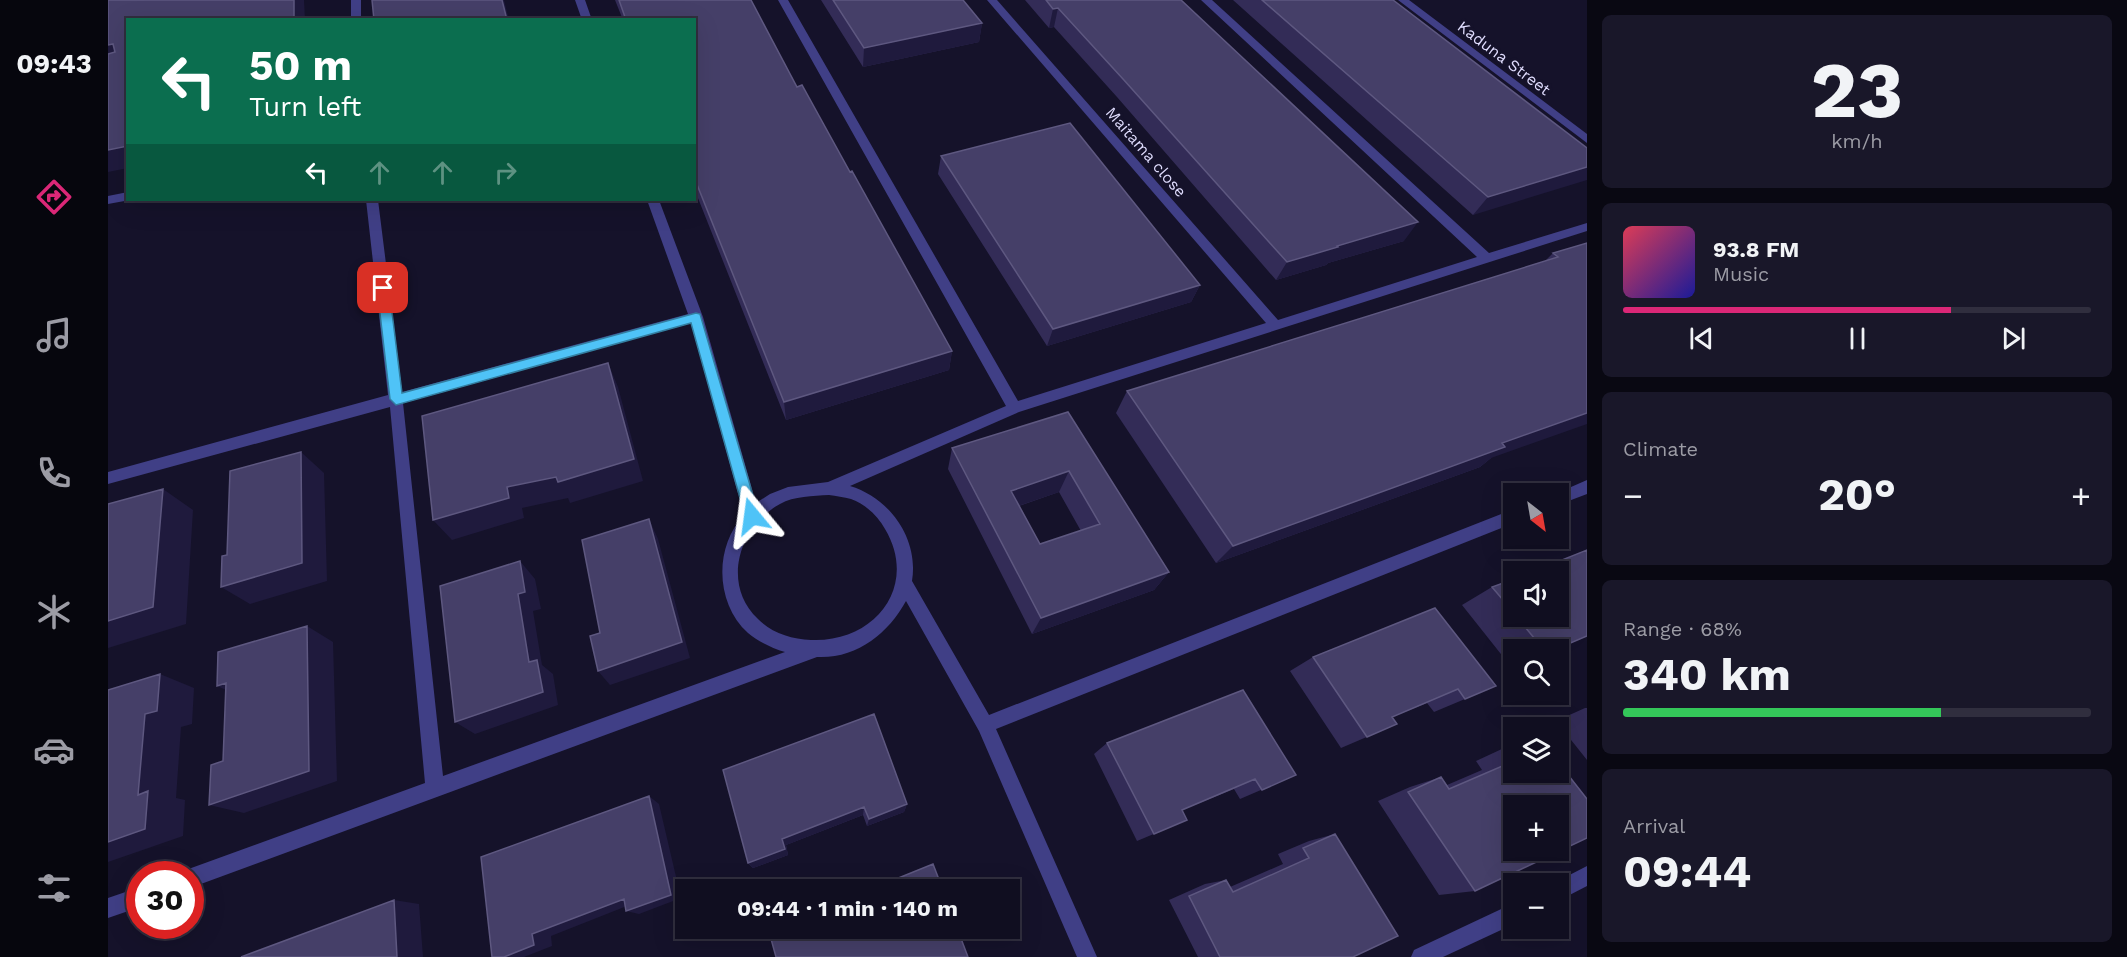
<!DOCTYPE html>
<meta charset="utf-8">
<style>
body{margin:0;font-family:"Work Sans",sans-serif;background:#191729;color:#f1f3f6;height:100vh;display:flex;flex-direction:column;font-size:22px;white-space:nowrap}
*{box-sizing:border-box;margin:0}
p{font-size:20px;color:#9c9ca5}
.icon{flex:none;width:33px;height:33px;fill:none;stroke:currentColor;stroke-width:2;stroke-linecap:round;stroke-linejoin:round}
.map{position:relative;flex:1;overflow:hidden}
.details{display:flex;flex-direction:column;gap:15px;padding:15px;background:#090812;width:540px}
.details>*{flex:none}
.top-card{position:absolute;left:18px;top:18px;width:570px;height:183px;border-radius:0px;box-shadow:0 6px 24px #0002,0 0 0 2px #302e3e;background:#0b6e4f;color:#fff;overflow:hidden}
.needle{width:39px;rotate:149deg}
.buttons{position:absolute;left:1395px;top:483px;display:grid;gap:12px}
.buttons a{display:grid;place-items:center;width:66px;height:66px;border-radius:0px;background:#100e20;box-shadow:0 6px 24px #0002,0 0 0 2px #302e3e;font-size:30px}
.speed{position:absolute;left:18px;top:861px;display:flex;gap:12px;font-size:30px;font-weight:700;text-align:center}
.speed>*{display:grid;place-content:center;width:78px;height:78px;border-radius:50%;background:#100e20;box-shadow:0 6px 24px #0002,0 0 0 2px #302e3e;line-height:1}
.speed .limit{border:9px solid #d22;background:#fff;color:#111}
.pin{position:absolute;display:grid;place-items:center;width:51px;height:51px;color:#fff;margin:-26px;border-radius:12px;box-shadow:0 3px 9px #0006}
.me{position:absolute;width:66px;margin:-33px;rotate:344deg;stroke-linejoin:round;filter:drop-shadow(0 0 4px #0008)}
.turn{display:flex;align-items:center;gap:21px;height:126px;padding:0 24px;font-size:27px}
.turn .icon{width:78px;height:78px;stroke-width:2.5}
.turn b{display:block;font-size:42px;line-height:51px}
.lanes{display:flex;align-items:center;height:57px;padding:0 24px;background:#0003;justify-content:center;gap:30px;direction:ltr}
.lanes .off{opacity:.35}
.big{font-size:45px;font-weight:700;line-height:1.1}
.details .card{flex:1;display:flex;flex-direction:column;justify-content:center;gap:9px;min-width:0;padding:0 21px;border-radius:9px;background:#191729}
.details .dial{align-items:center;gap:0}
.dial b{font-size:78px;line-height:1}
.song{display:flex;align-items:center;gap:18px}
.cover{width:72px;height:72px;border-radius:9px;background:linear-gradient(135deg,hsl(350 70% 55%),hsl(240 70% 35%))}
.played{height:6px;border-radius:3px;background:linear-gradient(90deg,#db2777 70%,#302e3e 70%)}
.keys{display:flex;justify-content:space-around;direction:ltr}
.heat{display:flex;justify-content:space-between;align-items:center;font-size:33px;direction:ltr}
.charge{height:9px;border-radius:4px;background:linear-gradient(90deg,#34c759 68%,#302e3e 0)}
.trip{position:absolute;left:567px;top:879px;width:345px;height:60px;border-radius:0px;background:#100e20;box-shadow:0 6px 24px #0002,0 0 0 2px #302e3e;font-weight:700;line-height:60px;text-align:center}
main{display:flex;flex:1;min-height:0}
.dock{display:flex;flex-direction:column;width:108px;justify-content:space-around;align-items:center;background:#06060d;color:#9c9ca5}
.dock .icon{width:42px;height:42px}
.dock .on{color:#db2777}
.dock b{font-size:27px;color:#f1f3f6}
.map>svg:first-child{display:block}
</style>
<main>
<nav class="dock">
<b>09:43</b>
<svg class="icon on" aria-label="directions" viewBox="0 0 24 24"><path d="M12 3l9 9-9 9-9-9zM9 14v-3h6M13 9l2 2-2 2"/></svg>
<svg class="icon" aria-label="music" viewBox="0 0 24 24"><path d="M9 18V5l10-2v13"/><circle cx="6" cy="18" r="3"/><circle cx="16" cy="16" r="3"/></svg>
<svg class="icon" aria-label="phone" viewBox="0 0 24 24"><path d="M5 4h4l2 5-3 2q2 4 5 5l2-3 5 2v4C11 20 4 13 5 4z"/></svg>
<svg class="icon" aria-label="climate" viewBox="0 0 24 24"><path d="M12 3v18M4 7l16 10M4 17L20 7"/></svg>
<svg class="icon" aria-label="car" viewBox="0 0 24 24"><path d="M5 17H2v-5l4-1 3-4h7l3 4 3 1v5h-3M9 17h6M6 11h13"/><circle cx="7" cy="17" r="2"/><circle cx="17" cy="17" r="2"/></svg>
<svg class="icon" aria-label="filters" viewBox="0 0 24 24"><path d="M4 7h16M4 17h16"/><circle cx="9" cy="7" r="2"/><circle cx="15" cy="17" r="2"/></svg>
</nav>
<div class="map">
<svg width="1479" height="957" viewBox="0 0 1479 957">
<rect width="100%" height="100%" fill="#15122a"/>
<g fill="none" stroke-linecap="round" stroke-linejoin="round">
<path fill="#403f86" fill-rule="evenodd" d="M 243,0 L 253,0 L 253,20 L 243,20 Z
M 467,0 L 477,0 L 484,20 L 474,20 Z
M 670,0 L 680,0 L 910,401 L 1158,323 L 879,0 L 889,0 L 1170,320 L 1369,257 L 1093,0 L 1104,0 L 1381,253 L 1479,223 L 1479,231 L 911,412 L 742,486 C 782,498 811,539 804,581 L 881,715 L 1406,509 L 1406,523 L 888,729 L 989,957 L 969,957 L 871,731 L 798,601 C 780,634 748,659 709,657 L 82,888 L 82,874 L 74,874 L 75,871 L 317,783 L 282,407 L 0,484 L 0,472 L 280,395 L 258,200 L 270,200 L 294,392 L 580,314 L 539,200 L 551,200 L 595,317 L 648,503 L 662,494 L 680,487 L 720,482 L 898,406 ZM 583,323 L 636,515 C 606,547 607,603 640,633 C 651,642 664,648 677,652 L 335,776 L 295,403 ZM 721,495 C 728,496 736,497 743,499 C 757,504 770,516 777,529 C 811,586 767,643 703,640 C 683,639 664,633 650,619 C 613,584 631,526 672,504 C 686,496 705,496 721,495 Z
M 1290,0 L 1301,0 L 1479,134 L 1479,143 Z
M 20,192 L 20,200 L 22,200 L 0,204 L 0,196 Z
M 1479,480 L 1479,494 L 1450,505 L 1450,494 L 1447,494 Z
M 1479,866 L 1479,886 L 1450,901 L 1450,884 L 1444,884 Z
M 32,887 L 32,907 L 0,918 L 0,898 Z
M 1406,903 L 1406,924 L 1335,957 L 1303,957 L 1306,950 Z"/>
</g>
<path fill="#332c57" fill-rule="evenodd" d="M 507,0 L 643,0 L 689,87 L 742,172 L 844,351 L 841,370 L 678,420 L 586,188 L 586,20 L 515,20 Z
M 713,0 L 855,0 L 874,23 L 871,42 L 755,67 Z
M 917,0 L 1073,0 L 1296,241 L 1220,263 L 1218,265 L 1168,280 L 1009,97 L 946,27 L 941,28 Z
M 1125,0 L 1285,0 L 1479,148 L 1365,215 Z
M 833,156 L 1092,285 L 1083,302 L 939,346 L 830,174 Z
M 1479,243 L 1383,458 L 1372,467 L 1108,563 L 1008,413 L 1019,391 L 1437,261 L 1445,253 Z
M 960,412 L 1061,572 L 1046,590 L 924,634 L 840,469 L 844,448 ZM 951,492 L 973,531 L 932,544 L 911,506 Z
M 1479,550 L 1479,636 L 1447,650 L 1406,650 L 1406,667 L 1404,668 L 1354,605 L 1384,587 L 1406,579 L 1406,616 L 1450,616 Z
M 1205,657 L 1388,686 L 1326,712 L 1319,703 L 1284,717 L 1289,724 L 1233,748 L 1182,671 Z
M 1477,708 L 1479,708 L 1479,760 L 1448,721 Z
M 999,743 L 1188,775 L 1132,799 L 1126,789 L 1074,810 L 1079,820 L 1029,841 L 986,754 Z
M 1406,745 L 1406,772 L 1367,891 L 1331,895 L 1270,801 L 1302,787 L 1333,777 L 1339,785 L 1374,770 L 1368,761 L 1396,748 Z
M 615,770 L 799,804 L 796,812 L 759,826 L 755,815 L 678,845 L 680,855 L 645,868 L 640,863 Z
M 1227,834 L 1245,957 L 1090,957 L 1061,900 L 1097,884 L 1118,880 L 1122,887 L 1175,864 L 1170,854 L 1201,841 Z
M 788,879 L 835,890 L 788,890 L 785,883 Z"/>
<path fill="#1f1a3d" d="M 186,0 L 196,0 L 197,20 L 186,20 Z
M 394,0 L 396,0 L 401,20 L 399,20 Z
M 950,8 L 946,27 L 941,28 L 945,9 Z
M 874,23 L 871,42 L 755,67 L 756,48 Z
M 5,44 L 20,63 L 0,66 L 0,45 Z
M 20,146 L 20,168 L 0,172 L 0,150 Z
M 1479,167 L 1479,180 L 1365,215 L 1380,197 Z
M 299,200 L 310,200 L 300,202 Z
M 1310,222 L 1296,241 L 1220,263 L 1218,265 L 1168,280 L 1179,262 L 1229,246 Z
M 1092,285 L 1083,302 L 939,346 L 945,329 Z
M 844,351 L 841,370 L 678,420 L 676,402 Z
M 500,363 L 510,387 L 535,481 L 462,503 L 460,498 L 414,508 L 416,518 L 344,540 L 325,520 L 399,487 L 448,477 Z
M 1479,413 L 1479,424 L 1383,458 L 1372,467 L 1108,563 L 1125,546 L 1394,443 Z
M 193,452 L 216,473 L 219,581 L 142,604 L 113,587 Z
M 961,471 L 951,492 L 896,511 L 903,491 Z
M 55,489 L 85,510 L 78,624 L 0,648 L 0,621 Z
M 541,519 L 550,539 L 582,658 L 502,685 L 490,671 Z
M 412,561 L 427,579 L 433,609 L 425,611 L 434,665 L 445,674 L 450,705 L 367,734 L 347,722 L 421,662 L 410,594 Z
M 1061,572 L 1046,590 L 924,634 L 933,618 Z
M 199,626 L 225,642 L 229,781 L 136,813 L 101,805 Z
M 52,674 L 86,688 L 84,724 L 73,727 L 68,798 L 77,800 L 75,836 L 0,862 L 0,842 L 30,795 L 37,714 Z
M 118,683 L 141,700 L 109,686 Z
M 541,796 L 551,804 L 573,898 L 531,914 L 518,911 Z
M 799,804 L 796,812 L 759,826 L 761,819 Z
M 756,807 L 755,815 L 678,845 L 680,855 L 645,868 L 640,863 L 674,839 Z
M 516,899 L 529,902 L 443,936 L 444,946 L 416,957 L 396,957 L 424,934 Z
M 286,900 L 311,904 L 315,957 L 289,957 Z"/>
<path fill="#453f68" stroke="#5e5880" stroke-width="1.5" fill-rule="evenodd" d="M 0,0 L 186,0 L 186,20 L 20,20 L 20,146 L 0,150 L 0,54 L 7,52 L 5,44 L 0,45 Z
M 264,0 L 394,0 L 399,20 L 266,20 Z
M 511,0 L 643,0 L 689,87 L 694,85 L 742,172 L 744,171 L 844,351 L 676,402 L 586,177 L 586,20 L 518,20 Z
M 725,0 L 855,0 L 874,23 L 756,48 Z
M 938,0 L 1073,0 L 1310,222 L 1229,246 L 1230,247 L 1179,262 L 1015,79 L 950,8 L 945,9 Z
M 1154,0 L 1285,0 L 1479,148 L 1479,167 L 1380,197 Z
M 962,123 L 1092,285 L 945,329 L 833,156 Z
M 1479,243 L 1479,413 L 1394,443 L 1397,447 L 1125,546 L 1019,391 L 1450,257 L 1445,253 Z
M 500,363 L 526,459 L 450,482 L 448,477 L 399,487 L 401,498 L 325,520 L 314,416 Z
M 960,412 L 1061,572 L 933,618 L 844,448 ZM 961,471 L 992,524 L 932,544 L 903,491 Z
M 193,452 L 194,563 L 113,587 L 114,556 L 119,555 L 122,471 Z
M 55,489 L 45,607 L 0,621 L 0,504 Z
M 541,519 L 574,642 L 490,671 L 482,636 L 492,633 L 474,540 Z
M 1479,550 L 1479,636 L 1446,650 L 1436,650 L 1408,616 L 1450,616 L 1450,572 L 1424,572 Z
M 412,561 L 417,592 L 410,594 L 421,662 L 429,660 L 435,692 L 347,722 L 332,586 Z
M 1406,579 L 1406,613 L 1384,587 Z
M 1327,608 L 1388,686 L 1357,699 L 1350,689 L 1284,717 L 1289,724 L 1259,737 L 1205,657 Z
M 199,626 L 201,771 L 101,805 L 103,765 L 115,761 L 118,683 L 109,686 L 110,652 Z
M 52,674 L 49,711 L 37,714 L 30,795 L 40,791 L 37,829 L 0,842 L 0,690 Z
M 1135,690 L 1188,775 L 1154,790 L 1147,779 L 1074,810 L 1079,820 L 1046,834 L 999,743 Z
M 766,714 L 799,804 L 761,819 L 756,807 L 674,839 L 677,849 L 640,863 L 615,770 Z
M 1406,761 L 1406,772 L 1450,772 L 1450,762 L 1479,799 L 1479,838 L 1367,891 L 1300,792 L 1333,777 L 1341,789 ZM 1406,806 L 1450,806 L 1450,850 L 1406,850 Z
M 541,796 L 563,895 L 518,911 L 516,899 L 424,934 L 426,945 L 396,957 L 384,957 L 373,857 Z
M 1227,834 L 1290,936 L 1245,957 L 1112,957 L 1081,896 L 1118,880 L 1125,892 L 1201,858 L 1195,848 Z
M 825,864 L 835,890 L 788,890 L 791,888 L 788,879 Z
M 286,900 L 289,957 L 133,957 Z
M 660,928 L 849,928 L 860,957 L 668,957 Z"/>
<path fill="#4fc3f7" stroke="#337fa1" stroke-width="1.5" d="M 275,284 L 281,288 L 294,393 L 588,313 L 592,314 L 651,516 L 649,520 L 644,522 L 639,520 L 637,516 L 583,323 L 288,405 L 282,399 L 269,288 Z"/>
<g text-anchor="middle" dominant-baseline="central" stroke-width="6" stroke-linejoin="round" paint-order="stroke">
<g font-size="16" fill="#dfdcfd" stroke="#15122a">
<text transform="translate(1396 58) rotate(37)">Kaduna Street</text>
<text transform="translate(1038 152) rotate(49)">Maitama close</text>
</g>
</g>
</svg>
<div class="buttons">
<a><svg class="needle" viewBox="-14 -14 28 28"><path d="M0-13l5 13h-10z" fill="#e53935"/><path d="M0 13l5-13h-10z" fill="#9c9ca5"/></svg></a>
<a><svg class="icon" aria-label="sound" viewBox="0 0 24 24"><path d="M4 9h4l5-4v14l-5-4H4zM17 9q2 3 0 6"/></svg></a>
<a><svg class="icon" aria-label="search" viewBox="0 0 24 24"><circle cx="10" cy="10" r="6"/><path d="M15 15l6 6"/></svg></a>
<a><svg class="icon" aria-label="layers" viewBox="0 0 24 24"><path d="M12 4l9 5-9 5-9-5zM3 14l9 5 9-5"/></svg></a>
<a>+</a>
<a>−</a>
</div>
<div class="speed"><div class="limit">30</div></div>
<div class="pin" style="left:275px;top:288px;background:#d93025"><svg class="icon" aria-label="arrive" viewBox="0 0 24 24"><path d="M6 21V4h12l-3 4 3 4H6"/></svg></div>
<svg class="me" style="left:644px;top:516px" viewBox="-20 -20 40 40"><path d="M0-17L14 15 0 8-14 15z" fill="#4fc3f7" stroke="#fff" stroke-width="4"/></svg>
<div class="trip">09:44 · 1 min · 140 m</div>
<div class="top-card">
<div class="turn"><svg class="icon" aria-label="left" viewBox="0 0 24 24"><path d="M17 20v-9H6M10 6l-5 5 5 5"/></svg><div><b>50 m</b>Turn left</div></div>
<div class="lanes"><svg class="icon" aria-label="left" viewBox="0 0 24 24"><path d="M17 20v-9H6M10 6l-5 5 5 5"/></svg><svg class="icon off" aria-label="ahead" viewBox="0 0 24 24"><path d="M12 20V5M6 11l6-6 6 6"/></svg><svg class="icon off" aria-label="ahead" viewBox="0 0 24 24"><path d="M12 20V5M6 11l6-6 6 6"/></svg><svg class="icon off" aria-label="right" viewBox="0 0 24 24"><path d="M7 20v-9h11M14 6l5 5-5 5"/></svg></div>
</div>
</div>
<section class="details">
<div class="card dial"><b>23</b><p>km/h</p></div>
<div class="card">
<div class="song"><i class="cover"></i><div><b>93.8 FM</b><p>Music</p></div></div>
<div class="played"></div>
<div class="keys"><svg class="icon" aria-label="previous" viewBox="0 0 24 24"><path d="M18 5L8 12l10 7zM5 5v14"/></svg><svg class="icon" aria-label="pause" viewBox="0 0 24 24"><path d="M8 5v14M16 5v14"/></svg><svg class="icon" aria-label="next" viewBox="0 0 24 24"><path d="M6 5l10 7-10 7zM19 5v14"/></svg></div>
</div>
<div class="card"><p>Climate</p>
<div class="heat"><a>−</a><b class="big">20°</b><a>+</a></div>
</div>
<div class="card"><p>Range · 68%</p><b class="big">340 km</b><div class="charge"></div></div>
<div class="card"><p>Arrival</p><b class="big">09:44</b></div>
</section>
</main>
